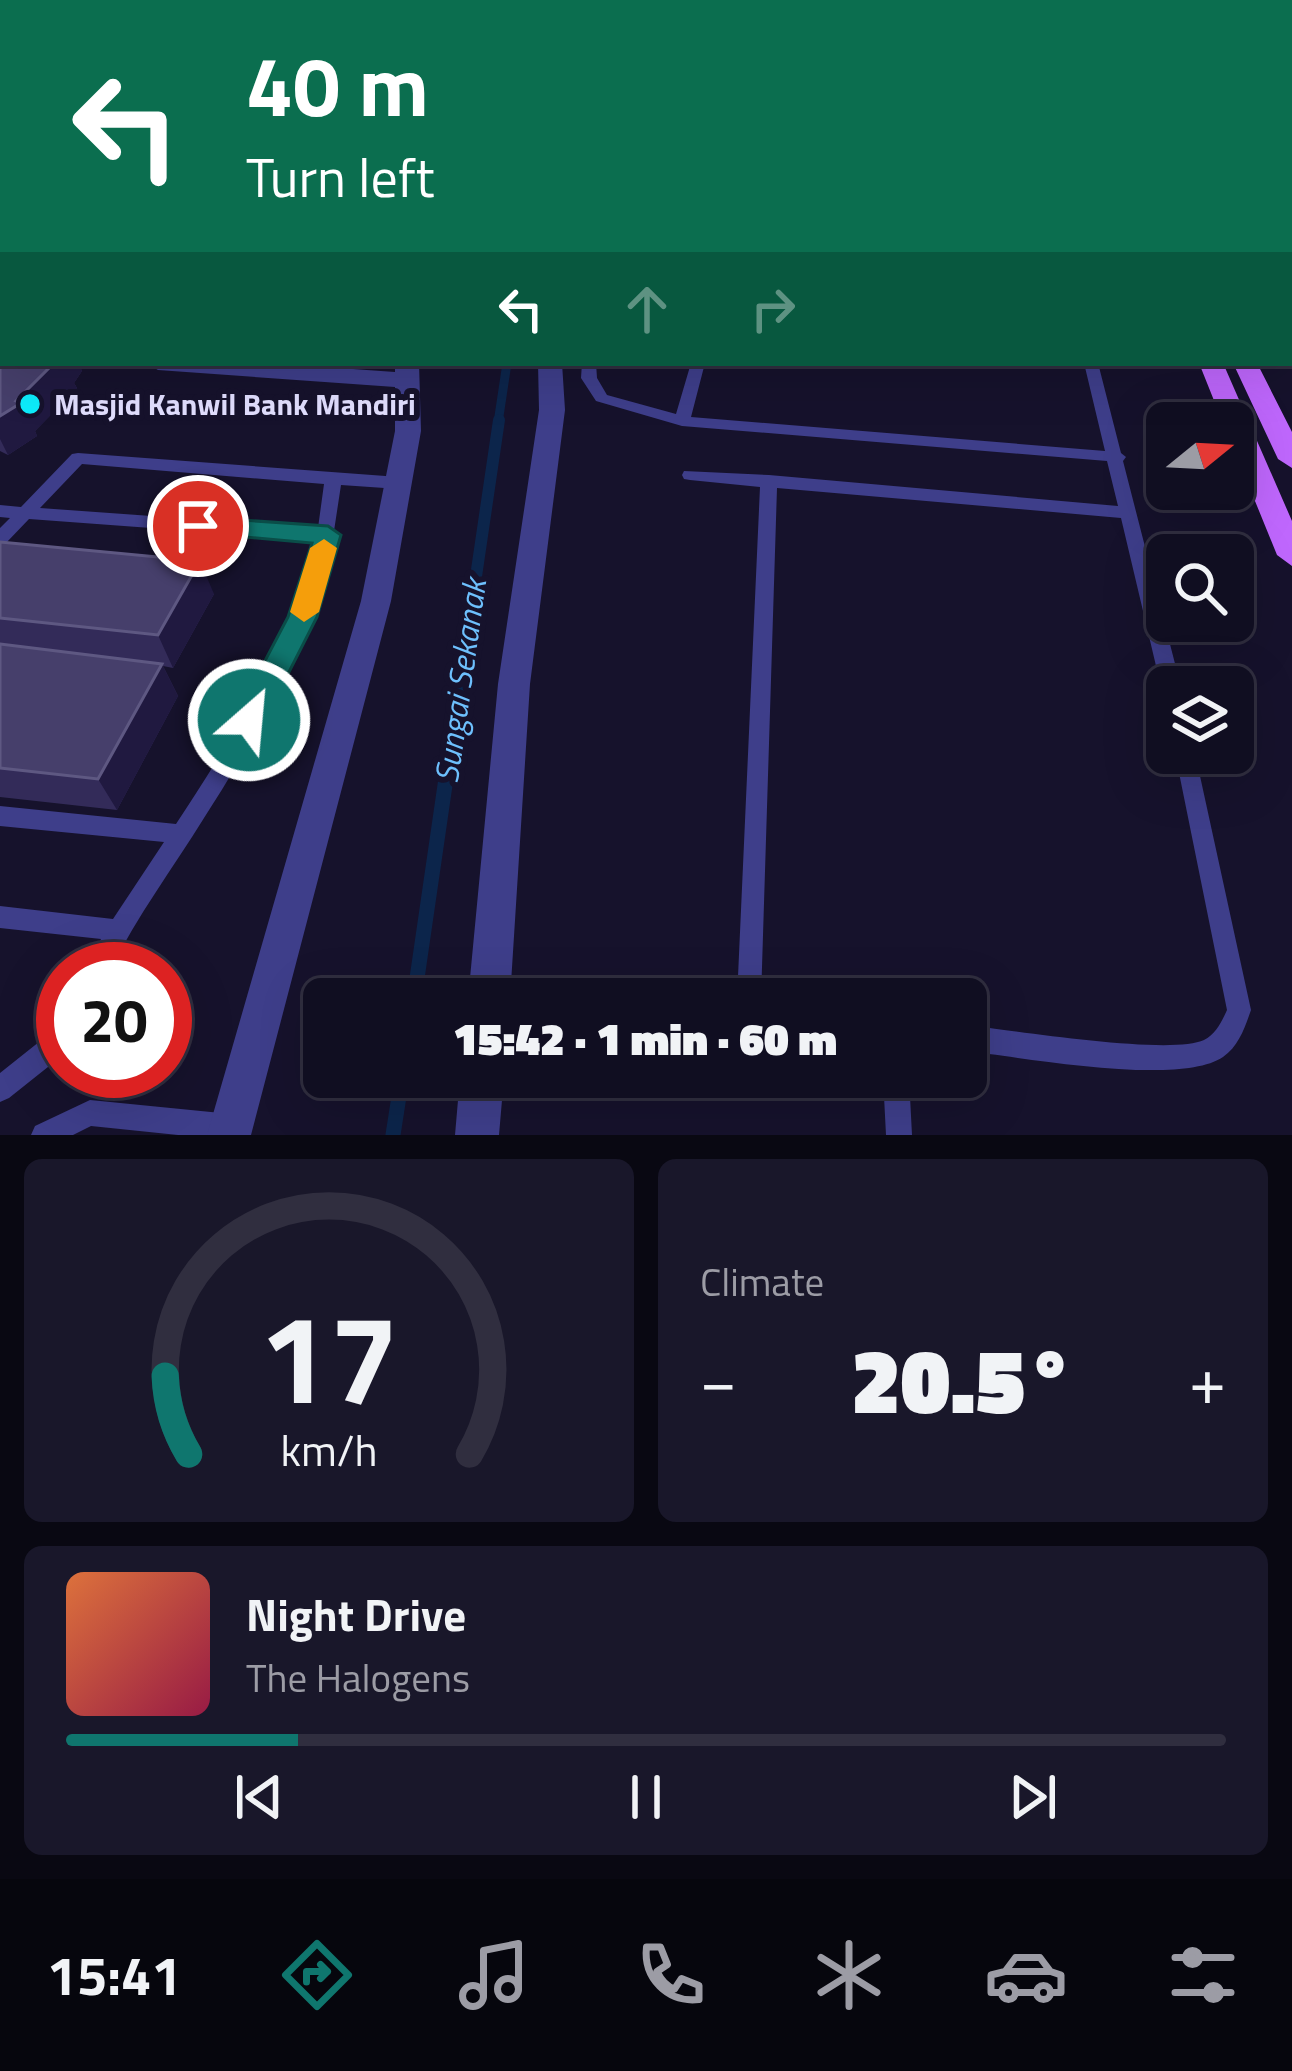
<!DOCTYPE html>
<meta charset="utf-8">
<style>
body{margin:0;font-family:"Titillium Web",sans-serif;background:#19172a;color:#f1f3f6;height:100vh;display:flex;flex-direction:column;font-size:45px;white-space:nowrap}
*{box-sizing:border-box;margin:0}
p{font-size:39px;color:#9c9ca5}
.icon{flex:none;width:66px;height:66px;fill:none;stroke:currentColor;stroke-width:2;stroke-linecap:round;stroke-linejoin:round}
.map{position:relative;height:1135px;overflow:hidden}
.drawer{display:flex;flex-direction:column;gap:24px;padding:24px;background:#090812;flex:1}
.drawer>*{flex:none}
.guide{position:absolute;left:0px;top:0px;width:1293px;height:366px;box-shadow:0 12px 48px #0002,0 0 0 3px #302e3f;background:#0b6e4f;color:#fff;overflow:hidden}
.needle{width:78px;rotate:72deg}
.buttons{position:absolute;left:1146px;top:402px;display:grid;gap:24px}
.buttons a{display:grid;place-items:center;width:108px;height:108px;border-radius:18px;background:#100e21;box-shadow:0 12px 48px #0002,0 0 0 3px #302e3f;font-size:60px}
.speed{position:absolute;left:36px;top:942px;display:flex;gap:24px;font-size:60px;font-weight:700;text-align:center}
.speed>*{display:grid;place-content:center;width:156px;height:156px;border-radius:50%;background:#100e21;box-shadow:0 12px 48px #0002,0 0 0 3px #302e3f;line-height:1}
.speed .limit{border:18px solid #d22;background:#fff;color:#111}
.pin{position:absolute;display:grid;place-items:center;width:102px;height:102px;color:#fff;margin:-51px;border:6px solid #fff;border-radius:50%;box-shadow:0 3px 12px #0007}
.me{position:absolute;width:132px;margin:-66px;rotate:27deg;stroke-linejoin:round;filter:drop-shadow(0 0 9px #0008)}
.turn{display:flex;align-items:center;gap:42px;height:252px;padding:0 48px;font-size:54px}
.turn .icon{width:156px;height:156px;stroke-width:2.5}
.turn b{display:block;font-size:84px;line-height:102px}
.lanes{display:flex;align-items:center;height:114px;padding:0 48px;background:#0003;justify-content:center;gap:60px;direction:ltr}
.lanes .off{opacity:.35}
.big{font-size:90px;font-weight:800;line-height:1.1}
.drawer .card{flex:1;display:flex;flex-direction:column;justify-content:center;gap:18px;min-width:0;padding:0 42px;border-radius:18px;background:#19172a}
.drawer .dial{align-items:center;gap:0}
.dial svg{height:312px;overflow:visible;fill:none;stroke:#302e3f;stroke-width:7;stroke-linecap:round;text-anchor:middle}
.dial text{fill:#f1f3f6;stroke:none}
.song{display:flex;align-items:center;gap:36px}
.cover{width:144px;height:144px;border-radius:18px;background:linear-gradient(135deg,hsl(20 70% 55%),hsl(340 70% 35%))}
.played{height:12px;border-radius:6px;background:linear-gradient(90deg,#0f766e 20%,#302e3f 20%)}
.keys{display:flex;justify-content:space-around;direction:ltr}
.heat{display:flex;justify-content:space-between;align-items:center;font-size:66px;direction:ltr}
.drawer .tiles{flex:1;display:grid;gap:24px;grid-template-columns:1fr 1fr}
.card:last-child{grid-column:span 2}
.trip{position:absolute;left:303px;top:978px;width:684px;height:120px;border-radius:18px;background:#100e21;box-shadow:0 12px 48px #0002,0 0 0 3px #302e3f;font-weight:800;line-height:120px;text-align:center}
.menu{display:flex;height:192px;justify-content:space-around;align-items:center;background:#06060d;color:#9c9ca5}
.menu .icon{width:84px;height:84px}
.menu .current{color:#0f766e}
.menu b{font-size:54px;color:#f1f3f6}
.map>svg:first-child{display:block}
</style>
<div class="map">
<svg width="1292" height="1135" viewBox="0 0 1292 1135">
<rect width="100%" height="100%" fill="#16122c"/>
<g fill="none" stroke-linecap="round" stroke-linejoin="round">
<path stroke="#0c254b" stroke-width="9" d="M 498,423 L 507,363"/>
<path stroke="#0c254b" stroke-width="12" d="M 453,733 L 499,420"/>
<path stroke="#0c254b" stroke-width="15" d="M 414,999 L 453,730
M 393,1135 L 402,1077"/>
<path fill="#3e3e8a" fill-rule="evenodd" d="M 721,0 L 731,0 L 731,3 L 721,3 Z
M 1292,235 L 1292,243 L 1290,244 L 1290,236 Z
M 1290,260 L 1292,260 L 1292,270 L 1290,270 Z
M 582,363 L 596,363 L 597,378 L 607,395 L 676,414 L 691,363 L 705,363 L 691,417 L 1105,451 L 1084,363 L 1098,363 L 1121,453 L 1126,457 L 1123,461 L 1181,687 L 1167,687 L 1167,694 L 1161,687 L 1121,518 L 777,488 L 761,999 L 737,999 L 760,487 L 690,480 L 684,479 L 682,475 L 684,471 L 769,475 L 1118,506 L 1107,461 L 682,426 L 596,401 L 581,378 Z
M 78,453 L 399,477 L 407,483 L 399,489 L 341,485 L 334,531 L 337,535 L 332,540 C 309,641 260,731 204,818 C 173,868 137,916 111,969 L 87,969 L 101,939 L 0,928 L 0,906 L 113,919 L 164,842 L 0,826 L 0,806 L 176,824 C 235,735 289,645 315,540 L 29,519 L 6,543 L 0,545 L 0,528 L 10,518 L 0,517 L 0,505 L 21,507 L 72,454 ZM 82,464 L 324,484 L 318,528 L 40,508 Z
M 1175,753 L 1195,753 L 1251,1010 C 1245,1027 1239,1046 1223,1057 C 1179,1087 1022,1057 966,1051 L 966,1025 C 1011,1030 1170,1056 1204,1040 C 1216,1034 1222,1021 1227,1010 Z
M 63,1026 L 63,1055 L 9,1098 L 0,1102 L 0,1073 L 54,1030 Z
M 883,1077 L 909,1077 L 912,1135 L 886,1135 Z
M 90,1100 L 231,1114 L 240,1118 L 244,1127 L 241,1135 L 178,1135 L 91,1126 L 73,1135 L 31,1135 L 35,1126 Z"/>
<path fill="#3e3e8a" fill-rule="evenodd" d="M 58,0 L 74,0 L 57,3 Z
M 333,0 L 349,0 L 351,3 L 335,3 Z
M 457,0 L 473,0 L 456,3 Z
M 667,0 L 683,0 L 666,3 Z
M 0,17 L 3,17 L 3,27 L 0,27 Z
M 3,184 L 3,196 L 0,197 L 0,185 Z
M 1290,206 L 1292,206 L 1292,218 L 1290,218 Z
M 146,363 L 268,363 L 395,372 L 395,363 L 419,363 L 421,431 L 391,601 L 251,1135 L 207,1135 L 361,601 L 395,431 L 395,387 L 158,370 Z
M 538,363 L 562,363 L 565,410 L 530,684 L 510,999 L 468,999 L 498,684 L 539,410 Z
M 460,1077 L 504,1077 L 499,1135 L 455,1135 Z"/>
<path fill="#bf67fd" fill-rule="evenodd" d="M 1069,0 L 1085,0 L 1086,3 L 1070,3 Z
M 1199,363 L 1223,363 L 1292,521 L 1292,566 L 1277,555 L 1233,447 L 1233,423 L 1223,423 Z
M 1233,363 L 1257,363 L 1292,432 L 1292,468 L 1278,459 Z"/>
</g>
<path fill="#332b59" d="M 379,0 L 409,0 L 409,2 L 380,3 Z
M 729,0 L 947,0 L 948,3 L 729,3 Z
M 1292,0 L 1292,120 L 1290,119 L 1290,3 Z
M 0,332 L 3,363 L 78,363 L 82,371 L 74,383 L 77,388 L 35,431 L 37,436 L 8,455 L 0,451 Z
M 0,542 L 214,594 L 173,668 L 163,666 L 178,696 L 117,810 L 0,797 Z"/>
<path fill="#201940" d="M 246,0 L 270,0 L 270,3 L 247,3 Z
M 54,363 L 78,363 L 82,371 L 74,383 L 77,388 L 35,431 L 37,436 L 8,455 L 0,439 L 0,416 Z
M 200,561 L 214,594 L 173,668 L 158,635 Z
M 162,664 L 178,696 L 117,810 L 98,779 Z"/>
<path fill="#463f6b" stroke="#5e5882" stroke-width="3" d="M 281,0 L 326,0 L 326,3 L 281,3 Z
M 750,0 L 947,0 L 948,3 L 750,3 Z
M 1279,0 L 1292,0 L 1292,31 L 1290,35 L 1292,38 L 1292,74 L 1290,73 L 1290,3 L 1273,3 Z
M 3,331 L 3,363 L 54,363 L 16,401 L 21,403 L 0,416 L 0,332 Z
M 0,542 L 200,561 L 158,635 L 0,618 Z
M 0,644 L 162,664 L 98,779 L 0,768 Z"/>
<path fill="#0f766e" stroke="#0a4d48" stroke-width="3" d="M 198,517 L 328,526 L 341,535 L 317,617 L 260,729 L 249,733 L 234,720 L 288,617 L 312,543 L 189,532 L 189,519 Z"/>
<path fill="#f59e0b" d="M 324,539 L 337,548 L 319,612 L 304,622 L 290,612 L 310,548 Z"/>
<circle fill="#0decfb" stroke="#16122c" stroke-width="4.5" cx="30" cy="404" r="12"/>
<g text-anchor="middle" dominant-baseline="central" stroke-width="12" stroke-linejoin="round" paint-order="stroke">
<g font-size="30" font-weight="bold" fill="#e1defe" stroke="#16122c" text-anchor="start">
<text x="54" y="404">Masjid Kanwil Bank Mandiri</text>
</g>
<g font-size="33" font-style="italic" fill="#6ec0fd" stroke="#16122c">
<text transform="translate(460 681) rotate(-82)">Sungai Sekanak</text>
</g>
</g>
</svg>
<div class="buttons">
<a><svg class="needle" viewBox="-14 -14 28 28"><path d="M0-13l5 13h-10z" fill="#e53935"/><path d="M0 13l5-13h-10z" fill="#9c9ca5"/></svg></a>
<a><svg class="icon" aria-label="search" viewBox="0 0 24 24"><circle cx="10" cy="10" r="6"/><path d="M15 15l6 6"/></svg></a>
<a><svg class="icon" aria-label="layers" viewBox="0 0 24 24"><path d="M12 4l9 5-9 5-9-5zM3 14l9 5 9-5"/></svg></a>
</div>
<div class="speed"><div class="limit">20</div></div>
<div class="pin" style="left:198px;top:526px;background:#d93025"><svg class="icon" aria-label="arrive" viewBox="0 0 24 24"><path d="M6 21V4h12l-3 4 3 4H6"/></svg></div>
<svg class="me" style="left:249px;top:720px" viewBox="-20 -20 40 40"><circle r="17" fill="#0f766e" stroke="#fff" stroke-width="3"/><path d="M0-11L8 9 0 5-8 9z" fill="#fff"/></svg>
<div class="trip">15:42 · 1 min · 60 m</div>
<div class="guide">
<div class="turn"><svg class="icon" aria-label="left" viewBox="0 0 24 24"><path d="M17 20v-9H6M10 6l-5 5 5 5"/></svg><div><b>40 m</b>Turn left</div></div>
<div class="lanes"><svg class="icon" aria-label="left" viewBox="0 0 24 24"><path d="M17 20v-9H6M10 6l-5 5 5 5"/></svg><svg class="icon off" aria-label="ahead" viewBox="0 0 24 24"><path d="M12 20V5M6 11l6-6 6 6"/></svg><svg class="icon off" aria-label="right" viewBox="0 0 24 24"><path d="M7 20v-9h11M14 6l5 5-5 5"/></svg></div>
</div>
</div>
<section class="drawer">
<div class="tiles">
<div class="card dial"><svg viewBox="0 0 100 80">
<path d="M14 69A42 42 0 1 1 86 69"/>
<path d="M14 69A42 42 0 0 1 8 49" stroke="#0f766e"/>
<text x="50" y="56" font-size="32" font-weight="700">17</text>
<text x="50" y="72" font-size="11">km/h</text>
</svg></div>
<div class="card"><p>Climate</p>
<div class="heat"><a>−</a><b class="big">20.5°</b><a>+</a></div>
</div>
<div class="card">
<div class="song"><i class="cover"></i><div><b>Night Drive</b><p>The Halogens</p></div></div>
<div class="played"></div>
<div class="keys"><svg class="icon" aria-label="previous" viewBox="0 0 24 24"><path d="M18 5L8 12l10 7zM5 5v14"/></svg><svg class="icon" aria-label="pause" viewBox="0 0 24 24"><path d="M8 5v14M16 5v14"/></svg><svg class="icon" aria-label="next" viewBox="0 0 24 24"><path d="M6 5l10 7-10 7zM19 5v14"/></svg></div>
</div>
</div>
</section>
<nav class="menu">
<b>15:41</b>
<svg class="icon current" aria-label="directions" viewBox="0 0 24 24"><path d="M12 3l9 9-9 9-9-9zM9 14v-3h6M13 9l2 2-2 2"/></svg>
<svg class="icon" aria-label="music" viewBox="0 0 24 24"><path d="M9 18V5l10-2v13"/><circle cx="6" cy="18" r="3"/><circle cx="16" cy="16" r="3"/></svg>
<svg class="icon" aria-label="phone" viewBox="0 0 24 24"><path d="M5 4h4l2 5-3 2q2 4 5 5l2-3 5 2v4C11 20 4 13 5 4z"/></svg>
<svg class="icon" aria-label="climate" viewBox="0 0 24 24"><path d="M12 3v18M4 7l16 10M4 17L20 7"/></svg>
<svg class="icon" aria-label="car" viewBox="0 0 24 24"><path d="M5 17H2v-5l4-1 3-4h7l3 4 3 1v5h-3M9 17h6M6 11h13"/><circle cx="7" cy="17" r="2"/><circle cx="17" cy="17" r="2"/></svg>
<svg class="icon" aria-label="filters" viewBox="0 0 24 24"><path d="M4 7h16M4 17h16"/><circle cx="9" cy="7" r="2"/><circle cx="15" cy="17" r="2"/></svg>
</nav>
